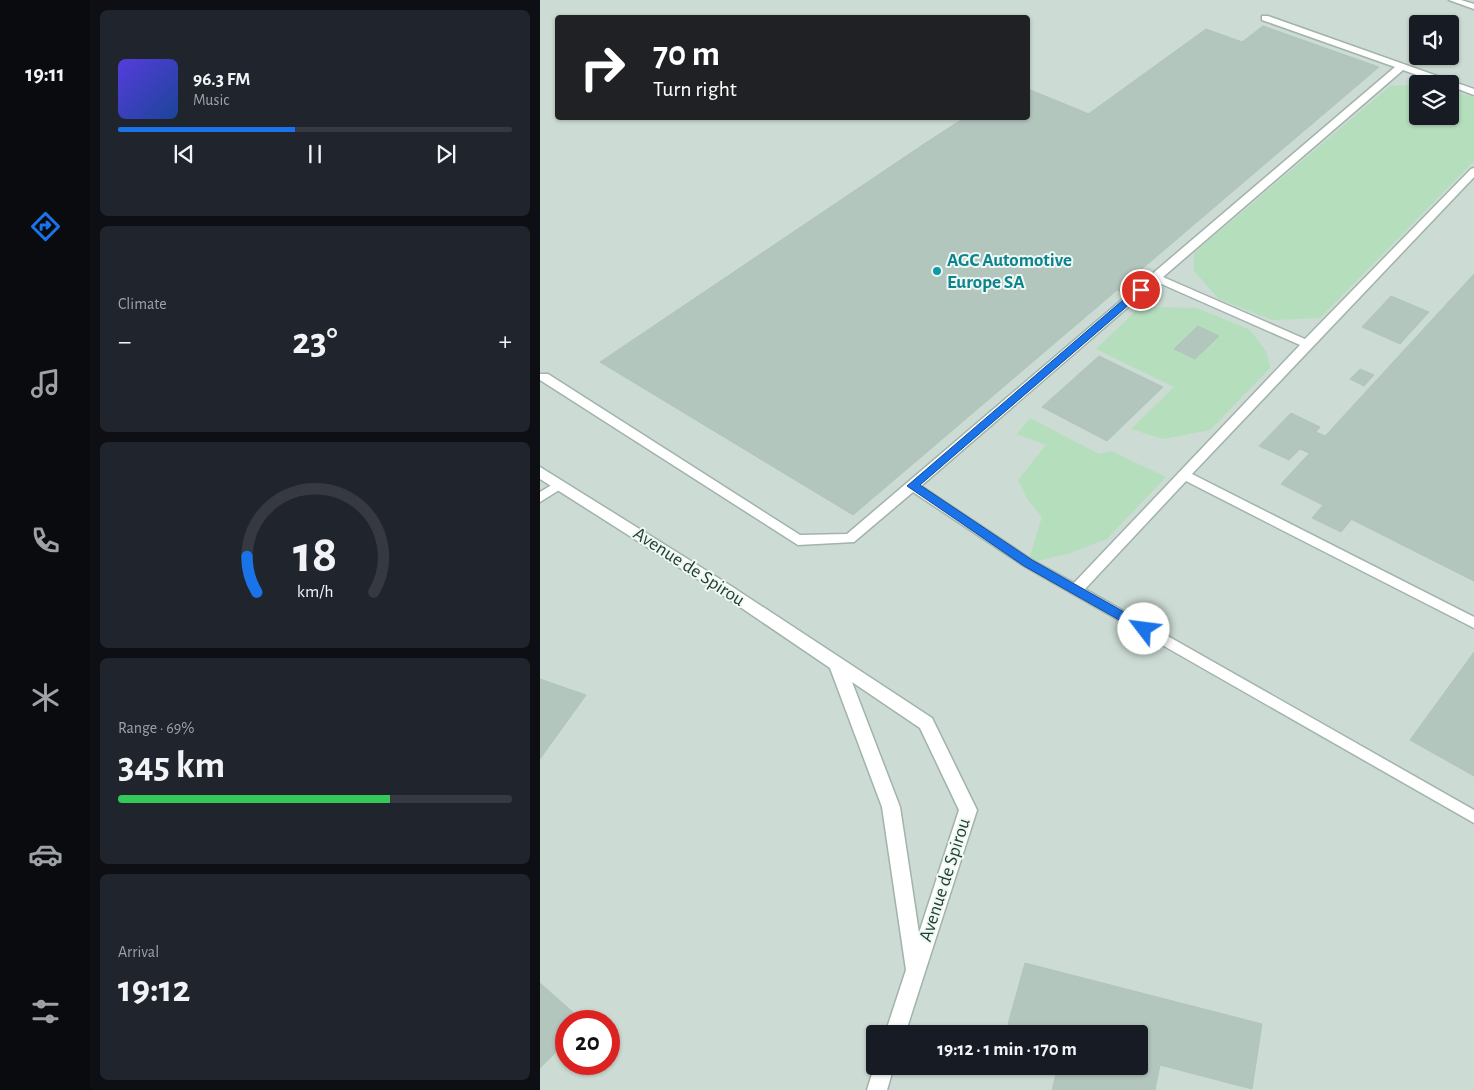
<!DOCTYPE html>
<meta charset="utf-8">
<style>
body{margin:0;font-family:"Alegreya Sans",sans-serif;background:#20242c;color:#f1f3f6;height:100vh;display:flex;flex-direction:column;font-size:19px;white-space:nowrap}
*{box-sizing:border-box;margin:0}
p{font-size:16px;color:#9ea1a6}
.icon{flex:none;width:28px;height:28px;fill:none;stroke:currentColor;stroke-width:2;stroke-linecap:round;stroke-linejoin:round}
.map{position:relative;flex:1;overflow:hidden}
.drawer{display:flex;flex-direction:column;gap:10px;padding:10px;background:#0d0f14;width:450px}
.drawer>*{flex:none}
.top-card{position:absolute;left:15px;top:15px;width:475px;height:105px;border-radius:5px;box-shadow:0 1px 4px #0004;background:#202124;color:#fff;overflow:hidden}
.tools{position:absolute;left:869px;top:15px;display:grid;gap:10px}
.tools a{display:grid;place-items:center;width:50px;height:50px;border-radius:5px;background:#171b24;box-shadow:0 1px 4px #0004;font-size:25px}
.speed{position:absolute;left:15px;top:1010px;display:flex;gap:10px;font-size:25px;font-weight:700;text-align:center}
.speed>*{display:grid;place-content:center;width:65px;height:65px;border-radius:50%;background:#171b24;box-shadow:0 1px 4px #0004;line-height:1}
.speed .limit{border:8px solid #d22;background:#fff;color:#111}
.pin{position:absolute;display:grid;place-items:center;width:42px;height:42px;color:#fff;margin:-21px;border:2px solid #fff;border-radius:50%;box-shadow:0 1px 5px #0007}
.me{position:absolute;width:55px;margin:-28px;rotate:300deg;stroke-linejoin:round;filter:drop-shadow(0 0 4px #0008)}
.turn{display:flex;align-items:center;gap:18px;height:105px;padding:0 15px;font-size:22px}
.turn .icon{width:65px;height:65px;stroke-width:2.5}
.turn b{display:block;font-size:35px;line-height:42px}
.big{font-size:38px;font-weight:600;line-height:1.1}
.drawer .card{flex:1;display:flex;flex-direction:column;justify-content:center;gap:8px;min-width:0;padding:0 18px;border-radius:8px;background:#20242c}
.drawer .dial{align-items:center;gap:0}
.dial svg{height:130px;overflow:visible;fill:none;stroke:#363941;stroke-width:7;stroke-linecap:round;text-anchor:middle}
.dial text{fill:#f1f3f6;stroke:none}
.song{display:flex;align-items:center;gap:15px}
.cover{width:60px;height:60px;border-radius:8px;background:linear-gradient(135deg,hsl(250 70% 55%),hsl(220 70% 35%))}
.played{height:5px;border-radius:2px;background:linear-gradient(90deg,#1a73e8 45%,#363941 45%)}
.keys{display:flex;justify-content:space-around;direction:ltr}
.heat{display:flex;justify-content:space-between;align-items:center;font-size:28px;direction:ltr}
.charge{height:8px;border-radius:4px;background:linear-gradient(90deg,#34c759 69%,#363941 0)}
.trip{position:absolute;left:326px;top:1025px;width:282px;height:50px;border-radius:5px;background:#171b24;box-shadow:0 1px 4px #0004;font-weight:600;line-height:50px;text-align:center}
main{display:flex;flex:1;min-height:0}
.tab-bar{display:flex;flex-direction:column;width:90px;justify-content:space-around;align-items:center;background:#090b0e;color:#9ea1a6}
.tab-bar .icon{width:35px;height:35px}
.tab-bar .selected{color:#1a73e8}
.tab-bar b{font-size:22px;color:#f1f3f6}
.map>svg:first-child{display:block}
</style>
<main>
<nav class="tab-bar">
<b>19:11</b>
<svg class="icon selected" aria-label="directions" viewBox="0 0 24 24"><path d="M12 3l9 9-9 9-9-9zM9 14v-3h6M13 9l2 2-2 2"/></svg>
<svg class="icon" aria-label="music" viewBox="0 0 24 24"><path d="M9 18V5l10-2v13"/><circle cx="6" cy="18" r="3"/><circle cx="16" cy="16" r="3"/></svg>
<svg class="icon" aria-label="phone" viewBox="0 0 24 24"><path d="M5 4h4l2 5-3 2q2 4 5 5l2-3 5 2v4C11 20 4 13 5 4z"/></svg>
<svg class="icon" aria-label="climate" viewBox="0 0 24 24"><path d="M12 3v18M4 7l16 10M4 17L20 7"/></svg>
<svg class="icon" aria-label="car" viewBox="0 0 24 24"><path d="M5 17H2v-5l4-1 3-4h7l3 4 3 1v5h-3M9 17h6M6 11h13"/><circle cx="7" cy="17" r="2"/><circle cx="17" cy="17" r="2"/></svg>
<svg class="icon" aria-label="filters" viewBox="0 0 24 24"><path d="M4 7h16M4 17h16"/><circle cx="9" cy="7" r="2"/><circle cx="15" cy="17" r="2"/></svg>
</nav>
<section class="drawer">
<div class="card">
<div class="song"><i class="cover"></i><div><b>96.3 FM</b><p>Music</p></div></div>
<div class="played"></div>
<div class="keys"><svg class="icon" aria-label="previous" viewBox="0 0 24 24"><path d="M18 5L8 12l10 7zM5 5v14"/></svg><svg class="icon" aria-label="pause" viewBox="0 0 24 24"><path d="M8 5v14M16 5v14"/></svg><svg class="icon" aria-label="next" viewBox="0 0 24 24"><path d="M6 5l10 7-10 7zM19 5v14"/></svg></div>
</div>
<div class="card"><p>Climate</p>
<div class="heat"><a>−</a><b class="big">23°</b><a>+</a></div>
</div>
<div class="card dial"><svg viewBox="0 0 100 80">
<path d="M14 69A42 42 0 1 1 86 69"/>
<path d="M14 69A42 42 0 0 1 8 47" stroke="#1a73e8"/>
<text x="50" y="56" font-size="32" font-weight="700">18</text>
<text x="50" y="72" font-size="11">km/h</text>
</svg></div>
<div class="card"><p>Range · 69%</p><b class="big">345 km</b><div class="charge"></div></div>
<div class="card"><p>Arrival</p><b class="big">19:12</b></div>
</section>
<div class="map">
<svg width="934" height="1090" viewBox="0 0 934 1090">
<rect width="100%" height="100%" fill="#deebe4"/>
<path fill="#ccdbd3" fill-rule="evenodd" d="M 0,0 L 934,0 L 934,1090 L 0,1090 ZM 18,18 L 488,18 L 488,118 L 18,118 ZM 878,24 L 910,24 L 910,56 L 878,56 ZM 878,84 L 910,84 L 910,116 L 878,116 ZM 26,1021 L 69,1021 L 69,1064 L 26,1064 ZM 335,1034 L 600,1034 L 600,1066 L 335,1066 Z"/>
<path fill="#b5debd" d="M 877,85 L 878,116 L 910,116 L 910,91 L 934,97 L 934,161 L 780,318 L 732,320 L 679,299 L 654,271 L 654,253 L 850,86 Z
M 600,307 L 657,308 L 710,330 L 726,351 L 730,368 L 670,430 L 623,439 L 591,429 L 634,387 L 556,349 Z
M 490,418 L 559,454 L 571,451 L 626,477 L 567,539 L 527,554 L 488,563 L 502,517 L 488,500 L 478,480 L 506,445 L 477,434 Z"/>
<path fill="#b3c6bd" stroke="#b0c5bb" d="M 723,26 L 839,67 L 819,84 L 702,42 Z
M 666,29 L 819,84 L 313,515 L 60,362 L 381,146 L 457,180 Z
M 488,89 L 549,114 L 457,180 L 381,146 L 424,118 L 488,118 Z
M 934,274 L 934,325 L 901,310 Z
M 595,275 L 605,279 L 586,295 L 577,290 Z
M 851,296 L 889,312 L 860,344 L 822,327 Z
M 901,310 L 934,325 L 934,581 L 741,484 Z
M 658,326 L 679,336 L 655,359 L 634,349 Z
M 559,356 L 623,387 L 567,441 L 502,407 Z
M 820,369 L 834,375 L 824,386 L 810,379 Z
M 751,413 L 780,427 L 776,432 L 785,436 L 769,453 L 760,449 L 749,460 L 719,446 Z
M 783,505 L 812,519 L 801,532 L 772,518 Z
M 934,652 L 934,776 L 870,740 Z
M 0,679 L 46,695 L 0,759 Z
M 485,963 L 722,1024 L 712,1089 L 620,1065 L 615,1090 L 512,1090 L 518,1066 L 600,1066 L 600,1034 L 503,1034 L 468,1024 Z
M 0,983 L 43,1021 L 26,1021 L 26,1042 L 0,1068 Z"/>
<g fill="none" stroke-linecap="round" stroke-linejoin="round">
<defs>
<path id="lane" d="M 909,0 L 921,0 L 934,4 L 934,9 Z
M 722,16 L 728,16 L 934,89 L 934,95 L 910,86 L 910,84 L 902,84 L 863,70 L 623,277 L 765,339 L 931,169 L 934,168 L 934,177 L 652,474 L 934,617 L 934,628 L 646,481 L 545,589 L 934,810 L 934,823 L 484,566 L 373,492 L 314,542 L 258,545 L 0,380 L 0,374 L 8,374 L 260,535 L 307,534 L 855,67 L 722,20 ZM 617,282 L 760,345 L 534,583 L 492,560 L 381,486 Z
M 20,480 L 26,484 L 24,487 L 0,502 L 0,492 Z"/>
<path id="street" d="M 0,467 L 191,586 L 392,718 L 437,810 L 365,1034 L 345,1034 L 366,970 L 342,807 L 290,668 L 181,594 L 0,479 ZM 312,682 L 380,728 L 419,810 L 379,933 L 360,807 Z
M 335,1064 L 335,1066 L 354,1066 L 347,1090 L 327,1090 Z"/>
</defs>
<use href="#lane" stroke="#a1b3ab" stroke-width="3"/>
<use href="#street" stroke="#a1b3ab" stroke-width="3"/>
<use href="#lane" fill="#fff" fill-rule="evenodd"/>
<use href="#street" fill="#fff" fill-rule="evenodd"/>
</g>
<path fill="#1a73e8" stroke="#114b97" d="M 598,287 L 605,287 L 606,290 L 380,485 L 492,560 L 609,626 L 610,629 L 609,632 L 604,634 L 484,566 L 367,486 Z"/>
<circle fill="#0f9aa8" stroke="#eff8f2" stroke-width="2" cx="397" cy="271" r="5"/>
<g text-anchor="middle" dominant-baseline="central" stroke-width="4" stroke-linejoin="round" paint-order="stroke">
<g font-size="19" font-weight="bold" fill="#0d838f" stroke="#eff8f2" text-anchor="start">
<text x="407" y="260">AGC Automotive<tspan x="407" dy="22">Europe SA</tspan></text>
</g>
<g font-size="19" fill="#1e3c32" stroke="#eff8f2">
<text transform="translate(149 567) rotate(33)">Avenue de Spirou</text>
<text transform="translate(405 880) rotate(-72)">Avenue de Spirou</text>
</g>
</g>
</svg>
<div class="tools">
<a><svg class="icon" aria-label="sound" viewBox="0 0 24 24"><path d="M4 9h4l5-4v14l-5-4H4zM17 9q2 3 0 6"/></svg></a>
<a><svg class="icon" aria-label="layers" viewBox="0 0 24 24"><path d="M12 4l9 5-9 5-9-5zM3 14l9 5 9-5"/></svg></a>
</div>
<div class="speed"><div class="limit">20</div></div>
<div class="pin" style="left:601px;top:290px;background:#d93025"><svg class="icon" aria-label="arrive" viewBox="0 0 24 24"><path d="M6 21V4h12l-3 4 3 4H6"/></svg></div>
<svg class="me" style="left:604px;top:629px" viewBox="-20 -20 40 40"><circle r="19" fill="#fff"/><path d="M0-13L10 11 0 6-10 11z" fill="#1a73e8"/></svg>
<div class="trip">19:12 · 1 min · 170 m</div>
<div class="top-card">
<div class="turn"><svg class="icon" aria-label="right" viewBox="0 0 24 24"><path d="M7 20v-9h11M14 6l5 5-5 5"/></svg><div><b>70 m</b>Turn right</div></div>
</div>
</div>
</main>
